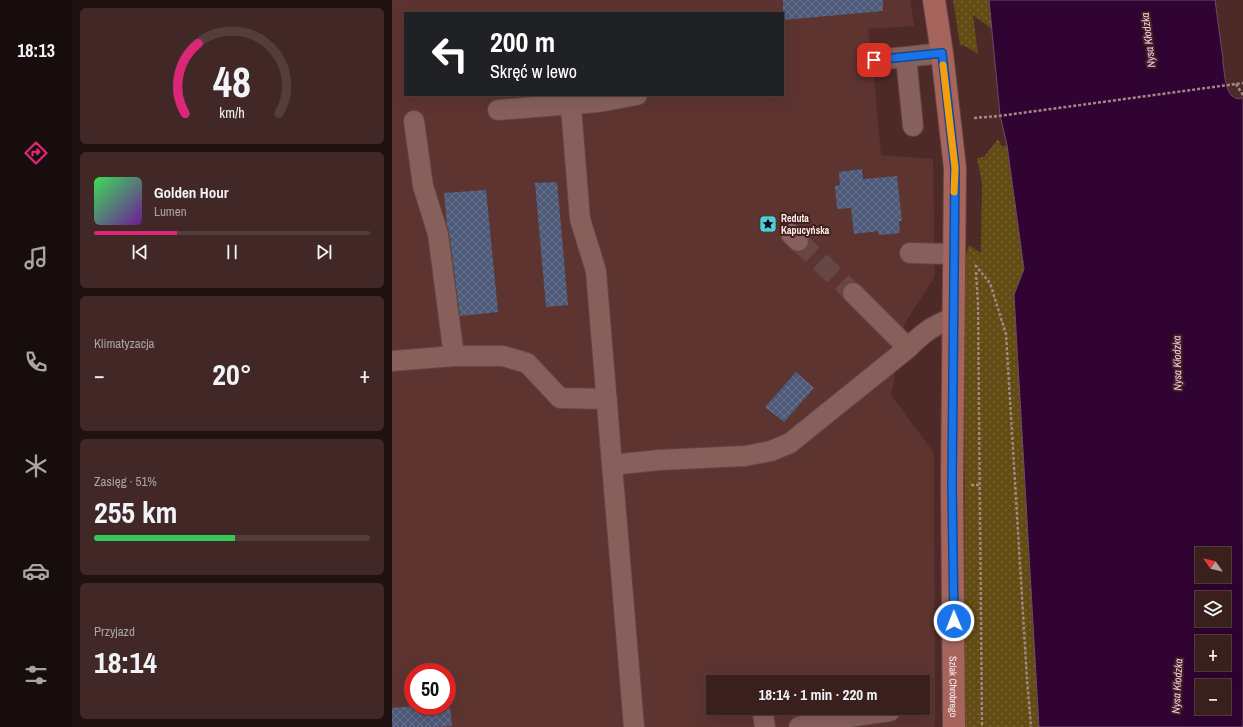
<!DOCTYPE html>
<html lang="pl">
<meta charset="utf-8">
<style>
body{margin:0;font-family:"Archivo Narrow",sans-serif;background:#412826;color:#f1f3f6;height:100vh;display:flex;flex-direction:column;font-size:15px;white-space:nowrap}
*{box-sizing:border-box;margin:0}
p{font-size:13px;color:#aba3a4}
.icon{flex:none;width:22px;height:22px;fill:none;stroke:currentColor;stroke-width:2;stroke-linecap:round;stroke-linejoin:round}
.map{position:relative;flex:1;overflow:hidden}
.sheet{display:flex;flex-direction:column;gap:8px;padding:8px;background:#201210;width:320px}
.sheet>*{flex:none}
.top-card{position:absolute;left:12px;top:12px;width:380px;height:84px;border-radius:0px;box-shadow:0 4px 16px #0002,0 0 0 1px #543e3b;background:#202124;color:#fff;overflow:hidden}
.needle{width:26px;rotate:304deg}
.buttons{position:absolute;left:803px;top:547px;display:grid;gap:8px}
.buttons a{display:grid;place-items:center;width:36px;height:36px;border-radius:0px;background:#3a201d;box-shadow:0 4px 16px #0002,0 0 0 1px #543e3b;font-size:20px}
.speed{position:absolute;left:12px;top:663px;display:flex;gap:8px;font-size:20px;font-weight:700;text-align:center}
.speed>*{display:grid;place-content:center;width:52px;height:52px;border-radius:50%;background:#3a201d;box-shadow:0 4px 16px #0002,0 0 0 1px #543e3b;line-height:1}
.speed .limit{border:6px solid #d22;background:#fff;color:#111}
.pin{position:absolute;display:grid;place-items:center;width:34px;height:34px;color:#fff;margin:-17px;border-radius:8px;box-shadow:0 2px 6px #0006}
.me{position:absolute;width:44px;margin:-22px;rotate:359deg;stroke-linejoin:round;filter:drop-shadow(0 0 3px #0008)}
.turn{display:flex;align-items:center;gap:14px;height:84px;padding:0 20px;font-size:18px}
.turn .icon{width:52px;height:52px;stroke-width:2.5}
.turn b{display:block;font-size:28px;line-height:34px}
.big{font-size:30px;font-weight:800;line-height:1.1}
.sheet .tile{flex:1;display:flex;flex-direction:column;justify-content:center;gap:6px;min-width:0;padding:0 14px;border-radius:6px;background:#412826}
.sheet .dial{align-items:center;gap:0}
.dial svg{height:104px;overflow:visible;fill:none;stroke:#543e3b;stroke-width:7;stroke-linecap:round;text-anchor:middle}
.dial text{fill:#f1f3f6;stroke:none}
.song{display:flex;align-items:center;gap:12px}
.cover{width:48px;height:48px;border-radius:6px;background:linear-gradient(135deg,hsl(130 70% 55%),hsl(280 70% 35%))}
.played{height:4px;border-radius:2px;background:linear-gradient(90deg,#db2777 30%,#543e3b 30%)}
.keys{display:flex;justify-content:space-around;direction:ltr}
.heat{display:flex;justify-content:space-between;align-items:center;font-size:22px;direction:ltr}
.charge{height:6px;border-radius:3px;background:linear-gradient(90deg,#34c759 51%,#543e3b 0)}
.trip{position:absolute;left:314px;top:675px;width:224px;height:40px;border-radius:0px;background:#3a201d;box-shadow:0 4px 16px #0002,0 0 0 1px #543e3b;font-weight:800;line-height:40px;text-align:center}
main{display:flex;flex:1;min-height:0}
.dock{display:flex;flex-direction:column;width:72px;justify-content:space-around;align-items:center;background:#170d0c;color:#aba3a4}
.dock .icon{width:28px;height:28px}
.dock .active{color:#db2777}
.dock b{font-size:18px;color:#f1f3f6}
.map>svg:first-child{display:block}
</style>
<main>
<nav class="dock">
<b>18:13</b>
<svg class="icon active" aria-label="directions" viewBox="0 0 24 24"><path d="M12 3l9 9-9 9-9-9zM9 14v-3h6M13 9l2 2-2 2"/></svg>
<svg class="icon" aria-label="music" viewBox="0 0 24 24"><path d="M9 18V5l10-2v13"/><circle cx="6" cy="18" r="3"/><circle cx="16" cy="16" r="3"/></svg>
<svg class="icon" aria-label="phone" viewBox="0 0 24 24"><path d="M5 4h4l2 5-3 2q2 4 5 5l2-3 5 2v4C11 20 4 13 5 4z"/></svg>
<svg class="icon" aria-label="climate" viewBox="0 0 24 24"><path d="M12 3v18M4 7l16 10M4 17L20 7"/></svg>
<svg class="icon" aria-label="car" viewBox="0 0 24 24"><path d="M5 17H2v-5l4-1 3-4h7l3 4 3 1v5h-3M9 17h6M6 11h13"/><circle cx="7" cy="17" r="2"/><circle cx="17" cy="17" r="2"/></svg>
<svg class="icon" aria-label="filters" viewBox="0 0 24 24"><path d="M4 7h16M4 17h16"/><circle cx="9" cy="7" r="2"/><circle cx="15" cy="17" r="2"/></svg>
</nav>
<section class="sheet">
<div class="tile dial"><svg viewBox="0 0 100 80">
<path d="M14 69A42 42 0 1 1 86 69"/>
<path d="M14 69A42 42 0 0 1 24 15" stroke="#db2777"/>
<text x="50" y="56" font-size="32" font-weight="700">48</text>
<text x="50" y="72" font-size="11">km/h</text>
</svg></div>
<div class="tile">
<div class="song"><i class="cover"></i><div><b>Golden Hour</b><p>Lumen</p></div></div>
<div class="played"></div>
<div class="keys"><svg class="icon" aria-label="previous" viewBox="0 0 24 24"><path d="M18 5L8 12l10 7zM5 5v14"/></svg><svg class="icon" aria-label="pause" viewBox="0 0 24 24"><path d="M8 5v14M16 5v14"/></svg><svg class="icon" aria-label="next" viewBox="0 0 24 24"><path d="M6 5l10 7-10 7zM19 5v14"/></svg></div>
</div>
<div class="tile"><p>Klimatyzacja</p>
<div class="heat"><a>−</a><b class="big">20°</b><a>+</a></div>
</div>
<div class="tile"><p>Zasięg · 51%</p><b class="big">255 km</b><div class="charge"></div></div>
<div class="tile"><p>Przyjazd</p><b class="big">18:14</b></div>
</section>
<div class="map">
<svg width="851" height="727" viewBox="0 0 851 727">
<defs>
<pattern id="grass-dots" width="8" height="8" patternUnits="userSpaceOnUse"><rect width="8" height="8" fill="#624c13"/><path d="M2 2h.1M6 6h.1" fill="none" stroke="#796636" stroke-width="1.8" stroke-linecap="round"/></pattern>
<pattern id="building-cross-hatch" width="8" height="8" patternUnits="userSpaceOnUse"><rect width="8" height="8" fill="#4d5a79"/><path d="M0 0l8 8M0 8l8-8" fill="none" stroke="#68728c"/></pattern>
</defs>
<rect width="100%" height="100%" fill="#4d2a27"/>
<path fill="#5d3430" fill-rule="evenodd" d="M 0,0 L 518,0 L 522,26 L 476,29 L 481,66 L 489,155 L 541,159 L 543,276 L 513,323 L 499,395 L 542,453 L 543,727 L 0,727 ZM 13,13 L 391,13 L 391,95 L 13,95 ZM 21,672 L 55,672 L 55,706 L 21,706 ZM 321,682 L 531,682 L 531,708 L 321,708 Z"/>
<path fill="url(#grass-dots)" d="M 561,0 L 597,0 L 600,29 L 581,15 L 586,54 L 573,46 L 568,45 Z
M 606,139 L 610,147 L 615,145 L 632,269 L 622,295 L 647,727 L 573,727 L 572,262 L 577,245 L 589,253 L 590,182 L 585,158 L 592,157 Z"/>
<path fill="#300332" stroke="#6d4a6a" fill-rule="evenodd" d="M 597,0 L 823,0 L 831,59 L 831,63 C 833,75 833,103 851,98 L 851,727 L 647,727 L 622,295 L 632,269 L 615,145 L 608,115 ZM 810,554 L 832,554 L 832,576 L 810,576 ZM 810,598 L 832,598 L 832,620 L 810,620 ZM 810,642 L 832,642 L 832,664 L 810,664 ZM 810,686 L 832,686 L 832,708 L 810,708 Z"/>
<path fill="url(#building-cross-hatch)" d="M 391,0 L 491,0 L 491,11 L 391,20 Z
M 470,169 L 471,179 L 505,176 L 510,221 L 507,221 L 508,233 L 487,235 L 486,231 L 462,234 L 459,208 L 445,209 L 443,186 L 448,185 L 447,172 Z
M 165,182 L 176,305 L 154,307 L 143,183 Z
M 94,190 L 106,312 L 68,316 L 57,232 L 55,225 L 52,193 Z
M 404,372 L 422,388 L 392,422 L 373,407 Z
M 23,706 L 58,706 L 60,726 L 43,727 L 0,727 L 0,708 Z"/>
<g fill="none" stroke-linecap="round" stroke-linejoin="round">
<path stroke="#674745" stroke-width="20" stroke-dasharray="20 10" stroke-linecap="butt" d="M 406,241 L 461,293"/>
<defs>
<path id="minor" d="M 482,60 L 514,57
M 178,95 L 188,219 L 204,271 L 220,465
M 106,110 L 207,102 L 245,95
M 22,121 L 31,186 L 46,234 L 62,356
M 521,126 L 514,57 L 550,53
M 399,234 L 406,241
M 518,253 L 561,254
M 461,293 L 516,348
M 0,361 L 62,356 L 111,356 L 135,363 L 168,398 L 215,399
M 370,708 L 373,727
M 242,727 L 220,465 L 267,460 L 353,456 L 379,451 L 398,443 L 516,348 C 532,332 540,326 561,318
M 407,727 L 430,721 L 498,711"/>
<g id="major">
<path id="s1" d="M 542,0 L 550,53 L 563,168 L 560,485 L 562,727"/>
</g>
</defs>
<use href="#minor" stroke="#624744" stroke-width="22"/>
<use href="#major" stroke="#624744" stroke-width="24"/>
<path stroke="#a18886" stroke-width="2.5" stroke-dasharray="3 2" stroke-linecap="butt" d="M 844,84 L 851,95
M 582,118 L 607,116 L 851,83
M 583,265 L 598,283 L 614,334 L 635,679 L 639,727
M 584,272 L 586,303 L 590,727
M 579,485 L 588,485"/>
<use href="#minor" stroke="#88605b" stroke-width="20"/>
<use href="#major" stroke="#a6645d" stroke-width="22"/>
</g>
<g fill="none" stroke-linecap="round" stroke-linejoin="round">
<defs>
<path id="route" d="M 482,60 L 550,53 L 563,168 L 560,485 L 562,621"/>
</defs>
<use href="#route" stroke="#114b97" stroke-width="10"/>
<use href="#route" stroke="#1a73e8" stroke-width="7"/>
<path stroke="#f59e0b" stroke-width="7" d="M 551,65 L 563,168 L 562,192"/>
</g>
<defs>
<symbol id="sight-square" viewBox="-11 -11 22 22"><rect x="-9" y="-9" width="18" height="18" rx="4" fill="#53cbda" stroke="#42201d"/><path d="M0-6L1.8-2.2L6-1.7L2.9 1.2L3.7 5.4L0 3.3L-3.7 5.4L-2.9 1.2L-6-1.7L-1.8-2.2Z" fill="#111"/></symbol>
</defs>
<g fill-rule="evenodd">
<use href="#sight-square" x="366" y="214" width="20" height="20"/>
</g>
<g text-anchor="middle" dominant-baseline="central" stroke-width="4" stroke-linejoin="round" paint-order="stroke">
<g font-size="10" font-weight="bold" fill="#fceeec" stroke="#42201d" text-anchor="start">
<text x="389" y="218">Reduta<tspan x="389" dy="12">Kapucyńska</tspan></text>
</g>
<g font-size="10" fill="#fceeec" stroke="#42201d">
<text stroke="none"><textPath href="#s1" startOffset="688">Szlak Chrobrego</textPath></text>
</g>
<g font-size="11" font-style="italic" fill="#f6caf5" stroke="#42201d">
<text transform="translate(756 40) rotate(-97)">Nysa Kłodzka</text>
<text transform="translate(785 363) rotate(-91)">Nysa Kłodzka</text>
<text transform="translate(785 686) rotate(-87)">Nysa Kłodzka</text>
</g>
</g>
</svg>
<div class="buttons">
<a><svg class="needle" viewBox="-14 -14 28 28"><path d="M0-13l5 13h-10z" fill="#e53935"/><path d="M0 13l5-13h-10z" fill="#aba3a4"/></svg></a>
<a><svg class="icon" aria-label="layers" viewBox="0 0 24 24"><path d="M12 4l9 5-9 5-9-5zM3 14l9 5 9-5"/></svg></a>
<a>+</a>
<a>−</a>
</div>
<div class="speed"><div class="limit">50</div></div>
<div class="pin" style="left:482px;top:60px;background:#d93025"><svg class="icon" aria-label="arrive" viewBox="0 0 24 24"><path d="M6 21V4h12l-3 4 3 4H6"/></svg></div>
<svg class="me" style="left:562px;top:621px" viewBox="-20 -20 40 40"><circle r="17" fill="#1a73e8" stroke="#fff" stroke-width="3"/><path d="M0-11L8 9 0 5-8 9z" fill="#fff"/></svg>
<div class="trip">18:14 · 1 min · 220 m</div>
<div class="top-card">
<div class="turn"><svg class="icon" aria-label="left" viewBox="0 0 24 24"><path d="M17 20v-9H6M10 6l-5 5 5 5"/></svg><div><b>200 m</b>Skręć w lewo</div></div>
</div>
</div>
</main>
